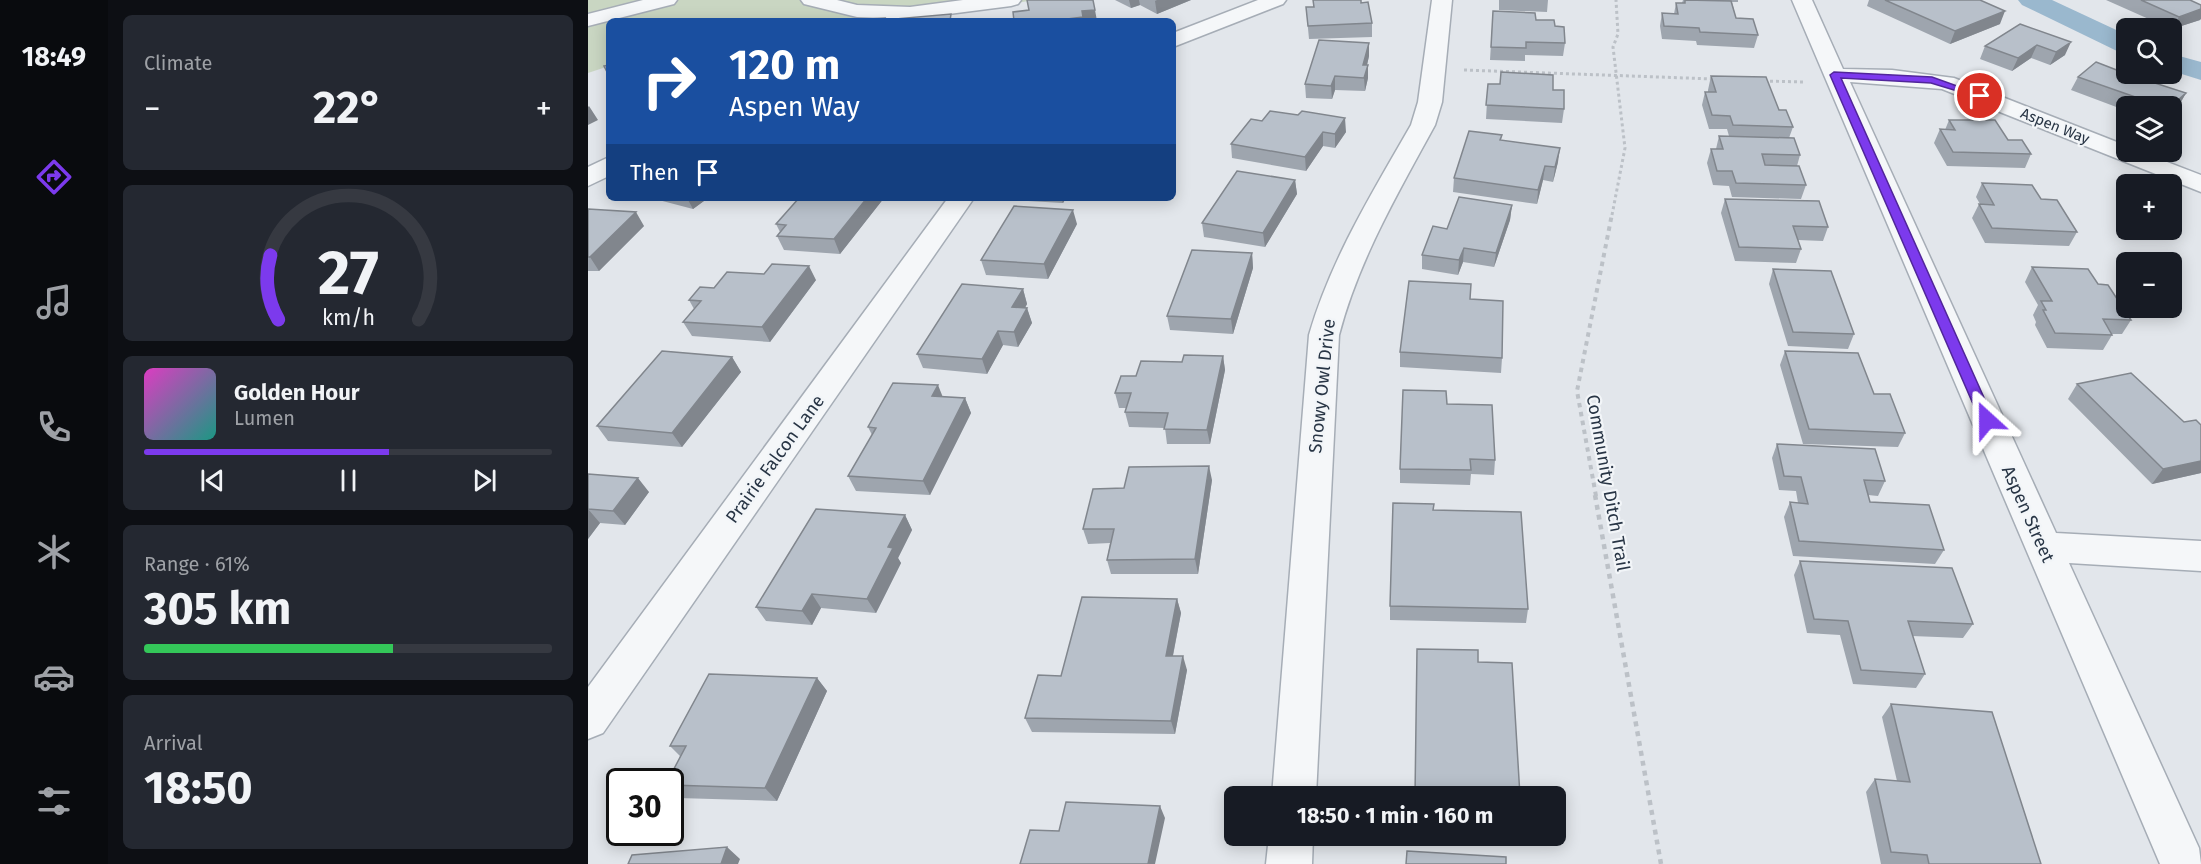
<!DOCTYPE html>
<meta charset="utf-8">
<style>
body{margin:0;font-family:"Fira Sans",sans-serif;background:#242831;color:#f1f3f6;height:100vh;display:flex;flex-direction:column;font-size:22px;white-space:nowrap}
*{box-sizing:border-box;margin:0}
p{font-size:20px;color:#9ea1a6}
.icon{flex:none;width:33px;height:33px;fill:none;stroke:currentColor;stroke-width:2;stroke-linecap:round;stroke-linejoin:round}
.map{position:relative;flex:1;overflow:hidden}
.panel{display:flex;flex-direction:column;gap:15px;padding:15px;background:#0d0f14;width:480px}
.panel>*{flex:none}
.top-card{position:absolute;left:18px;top:18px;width:570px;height:183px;border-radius:9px;box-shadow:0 3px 15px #0003;background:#1a4fa0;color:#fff;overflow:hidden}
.buttons{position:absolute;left:1528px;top:18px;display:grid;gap:12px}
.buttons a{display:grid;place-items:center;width:66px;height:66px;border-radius:9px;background:#171b24;box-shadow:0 3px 15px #0003;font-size:30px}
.speed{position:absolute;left:18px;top:768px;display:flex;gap:12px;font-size:30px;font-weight:700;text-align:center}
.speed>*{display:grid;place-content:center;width:78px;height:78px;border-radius:50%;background:#171b24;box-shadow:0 3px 15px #0003;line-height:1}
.speed .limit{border:3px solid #111;border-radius:9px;background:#fff;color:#111}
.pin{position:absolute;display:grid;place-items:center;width:51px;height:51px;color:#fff;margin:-26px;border:3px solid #fff;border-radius:50%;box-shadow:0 2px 6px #0007}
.me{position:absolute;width:66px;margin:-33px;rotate:336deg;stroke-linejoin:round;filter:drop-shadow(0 0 4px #0008)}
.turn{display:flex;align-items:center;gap:21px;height:126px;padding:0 24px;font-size:27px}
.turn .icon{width:78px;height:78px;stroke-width:2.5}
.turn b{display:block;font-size:42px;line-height:51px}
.then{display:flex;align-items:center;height:57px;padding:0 24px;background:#0003;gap:12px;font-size:22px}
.big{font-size:45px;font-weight:700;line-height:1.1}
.panel .card{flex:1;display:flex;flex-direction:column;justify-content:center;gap:9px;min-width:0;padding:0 21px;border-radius:9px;background:#242831}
.panel .dial{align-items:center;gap:0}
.dial svg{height:156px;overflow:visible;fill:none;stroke:#363941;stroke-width:7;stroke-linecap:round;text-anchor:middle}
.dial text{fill:#f1f3f6;stroke:none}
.song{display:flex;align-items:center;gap:18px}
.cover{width:72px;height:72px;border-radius:9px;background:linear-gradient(135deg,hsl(310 70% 55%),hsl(170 70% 35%))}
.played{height:6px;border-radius:3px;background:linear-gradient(90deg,#7c3aed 60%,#363941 60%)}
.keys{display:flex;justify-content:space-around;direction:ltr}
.heat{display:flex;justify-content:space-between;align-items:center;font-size:33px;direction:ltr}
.charge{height:9px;border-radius:4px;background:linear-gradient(90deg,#34c759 61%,#363941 0)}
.trip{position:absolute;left:636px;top:786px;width:342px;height:60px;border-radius:9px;background:#171b24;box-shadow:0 3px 15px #0003;font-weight:700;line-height:60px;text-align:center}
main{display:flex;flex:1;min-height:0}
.tabs{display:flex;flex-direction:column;width:108px;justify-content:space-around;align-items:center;background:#090b0e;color:#9ea1a6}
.tabs .icon{width:42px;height:42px}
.tabs .selected{color:#7c3aed}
.tabs b{font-size:27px;color:#f1f3f6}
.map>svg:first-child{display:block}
</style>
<main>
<nav class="tabs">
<b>18:49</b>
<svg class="icon selected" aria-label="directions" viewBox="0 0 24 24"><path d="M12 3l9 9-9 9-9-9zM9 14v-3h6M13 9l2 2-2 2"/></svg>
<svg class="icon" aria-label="music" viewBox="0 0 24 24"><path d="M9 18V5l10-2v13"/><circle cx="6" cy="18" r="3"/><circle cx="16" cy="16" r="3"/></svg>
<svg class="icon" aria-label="phone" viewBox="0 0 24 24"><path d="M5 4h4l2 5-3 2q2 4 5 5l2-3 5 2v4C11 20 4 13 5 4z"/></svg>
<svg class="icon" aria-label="climate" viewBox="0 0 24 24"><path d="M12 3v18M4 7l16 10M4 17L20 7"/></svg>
<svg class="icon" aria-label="car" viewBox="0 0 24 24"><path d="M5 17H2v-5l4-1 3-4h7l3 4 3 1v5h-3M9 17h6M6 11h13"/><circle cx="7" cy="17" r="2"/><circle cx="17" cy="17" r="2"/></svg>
<svg class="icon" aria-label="filters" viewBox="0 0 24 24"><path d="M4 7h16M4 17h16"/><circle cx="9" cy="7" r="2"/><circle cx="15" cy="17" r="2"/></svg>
</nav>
<section class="panel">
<div class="card"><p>Climate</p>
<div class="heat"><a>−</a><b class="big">22°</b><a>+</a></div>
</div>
<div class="card dial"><svg viewBox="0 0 100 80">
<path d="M14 69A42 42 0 1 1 86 69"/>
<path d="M14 69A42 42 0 0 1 10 36" stroke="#7c3aed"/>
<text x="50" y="56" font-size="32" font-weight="700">27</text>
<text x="50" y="72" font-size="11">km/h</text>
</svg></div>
<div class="card">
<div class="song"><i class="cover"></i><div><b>Golden Hour</b><p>Lumen</p></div></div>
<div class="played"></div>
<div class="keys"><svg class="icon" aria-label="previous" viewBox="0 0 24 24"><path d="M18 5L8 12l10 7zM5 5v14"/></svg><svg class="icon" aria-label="pause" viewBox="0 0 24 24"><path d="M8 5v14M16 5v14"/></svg><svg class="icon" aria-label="next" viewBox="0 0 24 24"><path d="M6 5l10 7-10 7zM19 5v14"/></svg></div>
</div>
<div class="card"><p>Range · 61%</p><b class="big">305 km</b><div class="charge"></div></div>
<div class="card"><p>Arrival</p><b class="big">18:50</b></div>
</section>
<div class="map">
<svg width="1613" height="864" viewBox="0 0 1613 864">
<rect width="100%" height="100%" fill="#e2e6eb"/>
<path fill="#c9d6c2" d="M 0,0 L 445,0 L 380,12 L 241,21 L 21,21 L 21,66 L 0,73 Z"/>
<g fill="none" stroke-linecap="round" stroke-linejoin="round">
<path fill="#9ab8ce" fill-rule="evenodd" d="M 1430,0 L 1464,0 L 1539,35 L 1539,53 L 1529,51 L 1434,5 Z
M 1584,54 L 1613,62 L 1613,80 L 1584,71 Z"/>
<defs>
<path id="minor" d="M 55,0 L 89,0 L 86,4 L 0,26 L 0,14 Z
M 213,0 L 249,0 L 269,5 L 322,7 L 375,0 L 433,0 L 430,4 L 423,6 L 322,19 L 269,17 L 216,4 Z
M 670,0 L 698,0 L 695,4 L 585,47 L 585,33 Z
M 844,0 L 864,0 L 854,102 L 847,125 C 810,193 771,259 751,335 L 728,796 L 684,796 L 721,335 C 743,259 784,193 823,125 L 830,102 Z
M 1204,0 L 1224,0 L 1255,69 L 1304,70 L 1366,78 L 1539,146 L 1539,152 L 1553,152 L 1613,175 L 1613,192 L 1354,89 L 1262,82 L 1468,533 L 1613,541 L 1613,571 L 1481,563 L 1611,848 L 1613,864 L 1572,864 Z
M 21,157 L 21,176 L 0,186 L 0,167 Z
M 360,198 L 386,198 L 15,733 L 0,739 L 0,687 Z
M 681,836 L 725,836 L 724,864 L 678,864 Z"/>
</defs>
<use href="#minor" stroke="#a6adb6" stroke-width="3"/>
<path stroke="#bcc1c7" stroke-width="3" stroke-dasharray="3 3" stroke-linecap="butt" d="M 876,70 L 1126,79
M 1176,81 L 1216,82
M 1024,215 L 1037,148 L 1025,47 L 1030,34 L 1028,0"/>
<path stroke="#bcc1c7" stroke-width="4" stroke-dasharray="4.5 4.5" stroke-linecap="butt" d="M 1008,496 L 989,391 L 1024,214"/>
<path stroke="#bcc1c7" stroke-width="4.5" stroke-dasharray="5 5" stroke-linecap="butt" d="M 1007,495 L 1073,864"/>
<use href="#minor" fill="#f5f7f9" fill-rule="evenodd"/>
</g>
<path fill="#9ea5ae" d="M 527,0 L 603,0 L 569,14 L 552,5 L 543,8 Z
M 725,0 L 773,3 L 784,23 L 784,37 L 721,39 L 718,7 L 725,7 Z
M 911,0 L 960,0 L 959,12 L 911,10 Z
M 1095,0 L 1150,0 L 1150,2 L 1144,2 L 1148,18 L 1170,35 L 1166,48 L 1109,45 L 1108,41 L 1074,39 L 1072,26 L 1074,13 L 1086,14 L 1088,3 L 1094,3 Z
M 1281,0 L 1392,0 L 1412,24 L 1362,44 L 1279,6 Z
M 1518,0 L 1602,0 L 1612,20 L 1584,29 L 1584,28 L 1581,28 Z
M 905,11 L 948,20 L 967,26 L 977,43 L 975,56 L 937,55 L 937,61 L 902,60 Z
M 1432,24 L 1477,55 L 1462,65 L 1443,58 L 1424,71 L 1392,59 L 1397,46 Z
M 781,43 L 781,56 L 779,65 L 780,65 L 780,78 L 777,91 L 747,90 L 744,99 L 718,98 L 717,84 Z
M 1123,76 L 1191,110 L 1205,127 L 1201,138 L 1212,155 L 1209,166 L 1218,185 L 1213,199 L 1144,197 L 1141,186 L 1125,185 L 1119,163 L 1123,149 L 1128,149 L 1131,136 L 1141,136 L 1139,129 L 1121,129 L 1114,105 L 1117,92 L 1120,92 L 1120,90 Z
M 1490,77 L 1598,93 L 1590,107 L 1584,112 L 1584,106 L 1539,106 L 1539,111 L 1483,90 Z
M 900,84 L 965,90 L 976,109 L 974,123 L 898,119 Z
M 663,119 L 758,132 L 747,148 L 735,146 L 718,171 L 644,158 L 643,144 Z
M 1361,120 L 1443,154 L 1437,168 L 1359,166 L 1346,143 L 1352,129 L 1357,130 Z
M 914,135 L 913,140 L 970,162 L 965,182 L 955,180 L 949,204 L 865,192 L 866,178 Z
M 707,180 L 709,194 L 677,247 L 616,237 L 614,223 Z
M 1394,183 L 1453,199 L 1489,232 L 1481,246 L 1397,243 L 1384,218 L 1391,204 L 1392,204 L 1388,197 Z
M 63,198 L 120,198 L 105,209 Z
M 296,198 L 252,254 L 196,250 L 189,236 L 192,232 L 188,224 Z
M 439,198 L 478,198 L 475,203 L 440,201 Z
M 1137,199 L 1240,227 L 1235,241 L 1210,240 L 1213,249 L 1208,263 L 1147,261 L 1133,213 Z
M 924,205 L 922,220 L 906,267 L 875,262 L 870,275 L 834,269 L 834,255 L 859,229 Z
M 0,209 L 56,226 L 11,271 L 0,271 Z
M 489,224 L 460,279 L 398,275 L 393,260 Z
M 664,253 L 665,268 L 645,334 L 582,330 L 579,316 Z
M 1444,267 L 1510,284 L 1543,320 L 1534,334 L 1524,334 L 1524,335 L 1515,350 L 1459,348 L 1447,325 L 1448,322 L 1445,315 L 1450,305 L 1437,282 Z
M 1185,269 L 1266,334 L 1260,349 L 1200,346 L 1181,284 Z
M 228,280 L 182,342 L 104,336 L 95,322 L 106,309 L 101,300 L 126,288 Z
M 435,289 L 439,304 L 437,308 L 439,308 L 444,323 L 430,347 L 415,345 L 399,374 L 335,368 L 329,354 Z
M 882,299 L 914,358 L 913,373 L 812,367 L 812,352 Z
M 1197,351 L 1286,394 L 1317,433 L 1310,447 L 1215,444 L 1192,365 Z
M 635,356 L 637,370 L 622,444 L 579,444 L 577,428 L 541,427 L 537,412 L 539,408 L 531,408 L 527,393 L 548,376 L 594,362 Z
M 144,357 L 153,372 L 94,447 L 20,441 L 9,426 Z
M 1489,384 L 1596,422 L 1613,425 L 1613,473 L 1564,484 L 1480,399 Z
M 355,397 L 377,398 L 383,413 L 342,495 L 268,491 L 260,476 L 284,435 L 280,427 Z
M 859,404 L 907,460 L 906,475 L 883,474 L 882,485 L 812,483 L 812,469 Z
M 1189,444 L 1297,481 L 1290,496 L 1280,495 L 1282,502 L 1356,550 L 1347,564 L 1205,556 L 1196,517 L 1202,502 L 1210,503 L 1208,491 L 1191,490 L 1184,458 Z
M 0,474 L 61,492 L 37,525 L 12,523 L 0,539 Z
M 624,480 L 610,574 L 523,574 L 519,560 L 522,543 L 500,544 L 495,529 L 536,488 Z
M 845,510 L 940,609 L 938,623 L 802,620 L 802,606 Z
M 317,515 L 324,530 L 310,558 L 313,563 L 288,613 L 233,608 L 224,625 L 178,621 L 168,607 Z
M 1212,561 L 1385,624 L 1375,638 L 1324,636 L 1337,674 L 1328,688 L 1265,684 L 1252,635 L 1219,633 L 1206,575 Z
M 589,599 L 593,613 L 585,656 L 599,670 L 587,734 L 444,732 L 437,718 L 473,676 Z
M 229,678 L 239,691 L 189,801 L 90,798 L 82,790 L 82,782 L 92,756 L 82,746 Z
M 1303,704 L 1453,864 L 1293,864 L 1278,792 L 1287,779 L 1309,781 L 1294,717 Z"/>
<path fill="#81868d" d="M 541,0 L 551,0 L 552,5 L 543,8 Z
M 569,0 L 603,0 L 569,14 L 567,1 Z
M 1613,9 L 1613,19 L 1612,20 L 1584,29 L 1591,17 Z
M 507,10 L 509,21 L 472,21 L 472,20 L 494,11 Z
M 1417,11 L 1412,24 L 1362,44 L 1367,31 Z
M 1483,42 L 1477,55 L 1462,65 L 1468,52 Z
M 781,43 L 781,56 L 776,78 L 775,65 Z
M 1449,45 L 1443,58 L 1424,71 L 1430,58 Z
M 780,65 L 780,78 L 777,91 L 776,78 Z
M 747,76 L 747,90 L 744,99 L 743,86 Z
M 1598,93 L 1590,107 L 1584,112 L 1584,106 L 1583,106 Z
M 1,106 L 10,120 L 0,125 L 0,107 Z
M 757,118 L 758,132 L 747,148 L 747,134 Z
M 735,132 L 735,146 L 718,171 L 717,157 Z
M 972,148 L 970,162 L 965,182 L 967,167 Z
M 957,166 L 955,180 L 949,204 L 950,190 Z
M 707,180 L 709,194 L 677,247 L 675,233 Z
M 99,198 L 120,198 L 105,209 Z
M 279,198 L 296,198 L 252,254 L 246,239 Z
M 473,198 L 478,198 L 475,203 Z
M 924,205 L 922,220 L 906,267 L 908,253 Z
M 485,210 L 489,224 L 460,279 L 456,264 Z
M 48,212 L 56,226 L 11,271 L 2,257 Z
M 876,248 L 875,262 L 870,275 L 871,260 Z
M 664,253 L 665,268 L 645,334 L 643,319 Z
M 221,266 L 228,280 L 182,342 L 174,327 Z
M 435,289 L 439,304 L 429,322 L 424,307 Z
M 439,308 L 444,323 L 430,347 L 426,332 Z
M 410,331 L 415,345 L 399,374 L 394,359 Z
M 635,356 L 637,370 L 622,444 L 619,430 Z
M 144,357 L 153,372 L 94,447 L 84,433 Z
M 350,385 L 356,400 L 344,396 Z
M 377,398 L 383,413 L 342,495 L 335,481 Z
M 1613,461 L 1613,473 L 1564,484 L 1575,469 Z
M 621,466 L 624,480 L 610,574 L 607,559 Z
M 50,478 L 61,492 L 37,525 L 25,511 Z
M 0,509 L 12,523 L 0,539 Z
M 317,515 L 324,530 L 310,558 L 313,563 L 288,613 L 279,599 L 300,547 Z
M 224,594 L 233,608 L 224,625 L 214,611 Z
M 589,599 L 593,613 L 582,670 L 578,656 Z
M 595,656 L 599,670 L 587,734 L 583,721 Z
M 229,678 L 239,691 L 189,801 L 177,788 Z
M 572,806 L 577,818 L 567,864 L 560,864 Z
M 139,847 L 152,859 L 150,864 L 133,864 Z"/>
<path fill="#b8c0ca" stroke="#81868d" stroke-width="1.5" d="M 439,0 L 505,0 L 507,10 L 494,11 L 495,17 L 472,20 L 472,21 L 426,21 L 425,12 L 441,10 Z
M 725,0 L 773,0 L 773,3 L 780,2 L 784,23 L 720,26 L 718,7 L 726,7 Z
M 1097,0 L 1143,1 L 1148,18 L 1165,19 L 1170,35 L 1112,32 L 1111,28 L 1076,26 L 1074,13 L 1090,14 L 1088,3 L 1097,3 Z
M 1297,0 L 1392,0 L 1417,11 L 1367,31 Z
M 1553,0 L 1602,0 L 1613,5 L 1613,9 L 1591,17 Z
M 905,11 L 947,13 L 948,20 L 966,20 L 967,26 L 976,27 L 977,43 L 938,42 L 938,48 L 903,47 Z
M 363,14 L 362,21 L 280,21 L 281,19 L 297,18 L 296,20 Z
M 1432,24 L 1483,42 L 1468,52 L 1449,45 L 1430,58 L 1397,46 Z
M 731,40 L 781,43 L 775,65 L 780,65 L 776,78 L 747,76 L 743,86 L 717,84 Z
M 1508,62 L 1539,74 L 1598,93 L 1583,106 L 1573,106 L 1490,77 Z
M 21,65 L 21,76 L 16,66 Z
M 913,72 L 965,75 L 965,90 L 976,90 L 976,109 L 898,105 L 900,84 L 912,84 Z
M 1123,76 L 1178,77 L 1191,110 L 1198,110 L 1205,127 L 1145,125 L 1142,116 L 1124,115 L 1117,92 L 1128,92 Z
M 682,111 L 710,115 L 714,111 L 757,118 L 747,134 L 735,132 L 717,157 L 643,144 L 663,119 L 674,121 Z
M 1361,120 L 1407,120 L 1420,140 L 1434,140 L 1443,154 L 1365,152 L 1352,129 L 1367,130 Z
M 881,131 L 914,135 L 912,140 L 972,148 L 967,167 L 957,166 L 950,190 L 866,178 Z
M 1131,136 L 1206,138 L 1212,155 L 1174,154 L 1177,165 L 1211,166 L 1218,185 L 1148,183 L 1144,171 L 1129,171 L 1123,149 L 1135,149 Z
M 649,171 L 707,180 L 675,233 L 614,223 Z
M 1394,183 L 1444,185 L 1453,199 L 1469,200 L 1489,232 L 1404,228 L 1391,204 L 1406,205 Z
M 871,197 L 924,205 L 908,253 L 876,248 L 871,260 L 834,255 L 845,226 L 859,229 Z
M 211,198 L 279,198 L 246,239 L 189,236 L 198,225 L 188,224 Z
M 1137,199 L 1231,201 L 1240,227 L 1205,226 L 1213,249 L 1151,247 Z
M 426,206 L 485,210 L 456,264 L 393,260 Z
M 0,209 L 48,212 L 2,257 L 0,257 Z
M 604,250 L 664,253 L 643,319 L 579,316 Z
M 184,264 L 221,266 L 174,327 L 95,322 L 113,301 L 101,300 L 112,287 L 126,288 L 139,272 L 176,274 Z
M 1444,267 L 1500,269 L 1510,284 L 1520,285 L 1543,320 L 1515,319 L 1524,335 L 1467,333 L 1455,310 L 1458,310 L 1453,301 L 1464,301 Z
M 1185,269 L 1243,271 L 1266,334 L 1205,332 Z
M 821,281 L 883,284 L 882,299 L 915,301 L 914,358 L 812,352 Z
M 374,284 L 435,289 L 424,307 L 439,308 L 426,332 L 410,331 L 394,359 L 329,354 Z
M 74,351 L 144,357 L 84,433 L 9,426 Z
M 1197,351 L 1270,353 L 1286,394 L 1302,394 L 1317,433 L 1221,429 Z
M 596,355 L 635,356 L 619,430 L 576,429 L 580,413 L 537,412 L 543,393 L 527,393 L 533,376 L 548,376 L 553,361 L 594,362 Z
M 1543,373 L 1596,422 L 1608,420 L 1613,425 L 1613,461 L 1575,469 L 1489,384 Z
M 305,383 L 350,385 L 344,396 L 377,398 L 335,481 L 260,476 L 288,428 L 280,427 Z
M 815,390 L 858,391 L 859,404 L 904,405 L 907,460 L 882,459 L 883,470 L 812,469 Z
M 1189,444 L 1287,449 L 1297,481 L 1276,480 L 1282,502 L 1341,505 L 1356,550 L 1211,541 L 1202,502 L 1220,504 L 1213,477 L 1196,476 Z
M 621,466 L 607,559 L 519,560 L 526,529 L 495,529 L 505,489 L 536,488 L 541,467 Z
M 0,474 L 50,478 L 25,511 L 0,509 Z
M 805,503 L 846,504 L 845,510 L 933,512 L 940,609 L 802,606 Z
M 228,509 L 317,515 L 300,547 L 305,548 L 279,599 L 224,594 L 214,611 L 168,607 Z
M 1212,561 L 1364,568 L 1385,624 L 1320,621 L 1337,674 L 1273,670 L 1260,621 L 1226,619 Z
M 494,597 L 589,599 L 578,656 L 595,656 L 583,721 L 437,718 L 450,675 L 473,676 Z
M 829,649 L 890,650 L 890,662 L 924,663 L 932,796 L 827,796 Z
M 121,674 L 229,678 L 177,788 L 82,785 L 82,782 L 79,782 L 98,746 L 82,746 Z
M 1303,704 L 1404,712 L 1453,864 L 1341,864 L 1339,855 L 1303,852 L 1287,779 L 1322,782 Z
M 478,802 L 572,806 L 560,864 L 432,864 L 442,830 L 471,831 Z
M 139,847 L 133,864 L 40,864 L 44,855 Z
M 819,851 L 918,857 L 918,864 L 818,864 Z"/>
<path fill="#7c3aed" stroke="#51269a" stroke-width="1.5" d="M 1246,72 L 1344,77 L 1397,96 L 1392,98 L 1343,83 L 1253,78 L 1406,420 L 1404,424 L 1399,425 L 1392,420 L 1242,75 Z"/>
<g text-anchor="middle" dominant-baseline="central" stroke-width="4.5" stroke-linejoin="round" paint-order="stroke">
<g font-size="15" fill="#283545" stroke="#f2f5f8">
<text transform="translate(1467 126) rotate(22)">Aspen Way</text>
</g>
<g font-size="18" fill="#283545" stroke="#f2f5f8">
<text transform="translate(734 386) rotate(-84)">Snowy Owl Drive</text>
<text transform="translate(187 459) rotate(-54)">Prairie Falcon Lane</text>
<text transform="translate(1020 483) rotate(80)">Community Ditch Trail</text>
<text transform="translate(1440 514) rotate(66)">Aspen Street</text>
</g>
</g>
</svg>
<div class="buttons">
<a><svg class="icon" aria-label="search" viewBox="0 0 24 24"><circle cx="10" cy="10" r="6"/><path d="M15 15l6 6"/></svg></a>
<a><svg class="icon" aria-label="layers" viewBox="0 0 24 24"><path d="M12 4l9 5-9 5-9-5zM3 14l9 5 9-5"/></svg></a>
<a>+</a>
<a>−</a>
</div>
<div class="speed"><div class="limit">30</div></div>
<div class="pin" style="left:1392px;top:96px;background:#d93025"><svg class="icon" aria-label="arrive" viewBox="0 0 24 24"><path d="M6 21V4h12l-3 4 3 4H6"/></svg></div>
<svg class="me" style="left:1399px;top:420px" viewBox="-20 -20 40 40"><path d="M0-17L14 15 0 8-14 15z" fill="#7c3aed" stroke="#fff" stroke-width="4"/></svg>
<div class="trip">18:50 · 1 min · 160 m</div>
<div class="top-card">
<div class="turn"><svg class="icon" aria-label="right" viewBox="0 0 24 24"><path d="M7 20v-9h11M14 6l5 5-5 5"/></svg><div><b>120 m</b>Aspen Way</div></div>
<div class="then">Then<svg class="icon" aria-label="arrive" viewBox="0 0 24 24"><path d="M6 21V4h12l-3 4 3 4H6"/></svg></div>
</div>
</div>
</main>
